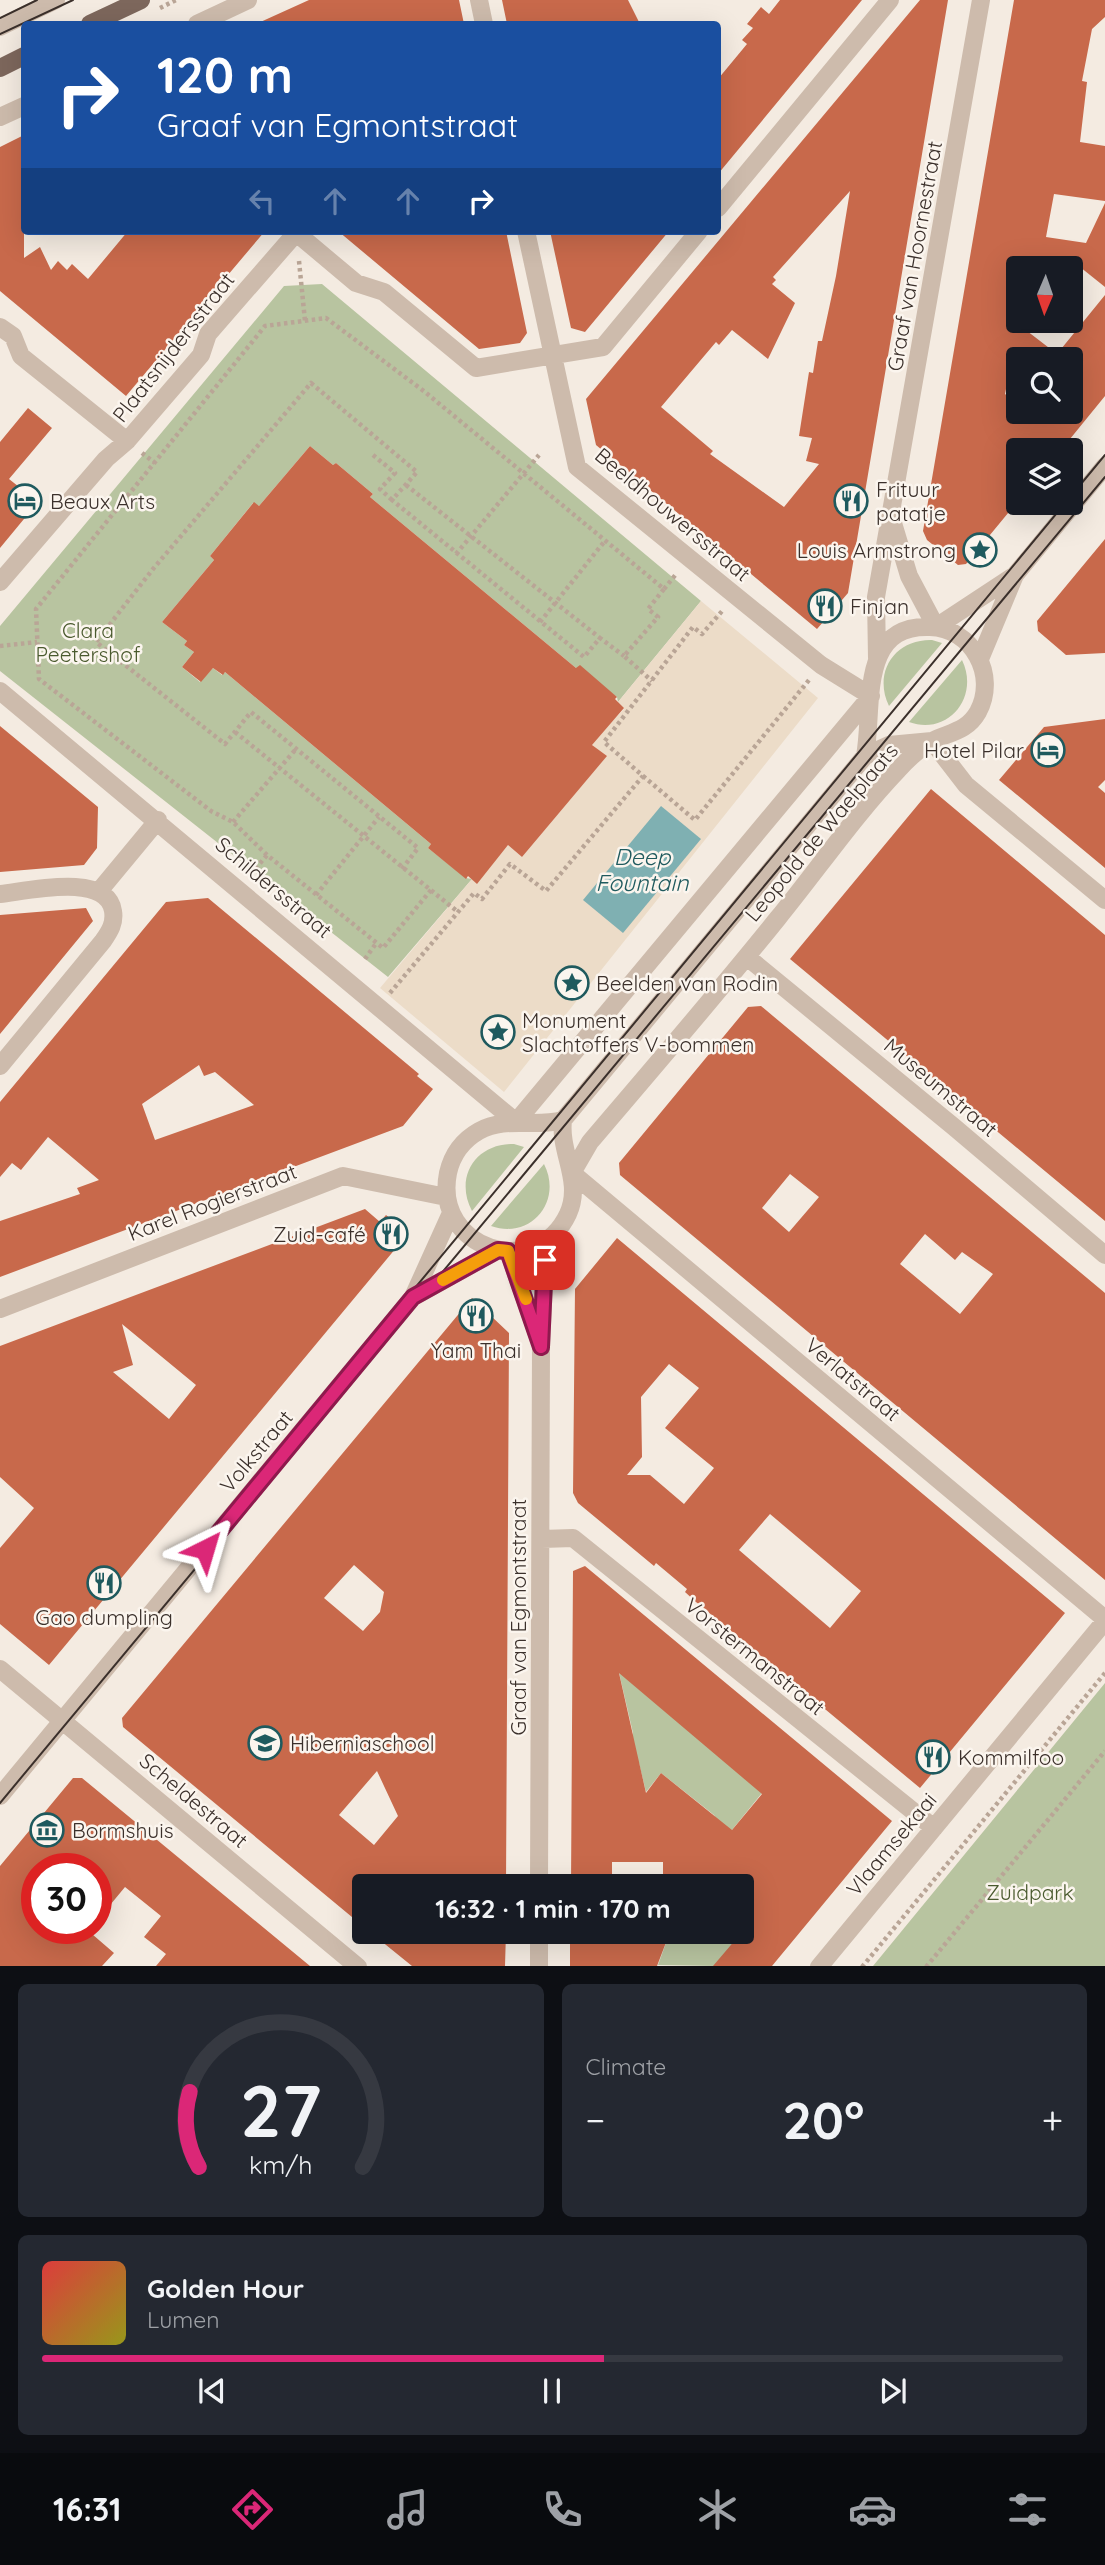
<!DOCTYPE html>
<meta charset="utf-8">
<style>
body{margin:0;font-family:Quicksand,sans-serif;background:#242831;color:#f1f3f6;height:100vh;display:flex;flex-direction:column;font-size:26px;white-space:nowrap}
*{box-sizing:border-box;margin:0}
p{font-size:23px;color:#9ea1a6}
.icon{flex:none;width:38px;height:38px;fill:none;stroke:currentColor;stroke-width:2;stroke-linecap:round;stroke-linejoin:round}
.map{position:relative;height:1966px;overflow:hidden}
.panel{display:flex;flex-direction:column;gap:18px;padding:18px;background:#0d0f14;flex:1}
.panel>*{flex:none}
.banner{position:absolute;left:21px;top:21px;width:700px;height:214px;border-radius:7px;box-shadow:0 7px 28px #0002;background:#1a4fa0;color:#fff;overflow:hidden}
.needle{width:46px;rotate:182deg}
.tools{position:absolute;left:1006px;top:256px;display:grid;gap:14px}
.tools a{display:grid;place-items:center;width:77px;height:77px;border-radius:7px;background:#171b24;box-shadow:0 7px 28px #0002;font-size:35px}
.speed{position:absolute;left:21px;top:1853px;display:flex;gap:14px;font-size:35px;font-weight:700;text-align:center}
.speed>*{display:grid;place-content:center;width:91px;height:91px;border-radius:50%;background:#171b24;box-shadow:0 7px 28px #0002;line-height:1}
.speed .limit{border:10px solid #d22;background:#fff;color:#111}
.pin{position:absolute;display:grid;place-items:center;width:60px;height:60px;color:#fff;margin:-30px;border-radius:14px;box-shadow:0 4px 10px #0006}
.me{position:absolute;width:77px;margin:-38px;rotate:40deg;stroke-linejoin:round;filter:drop-shadow(0 0 5px #0008)}
.turn{display:flex;align-items:center;gap:24px;height:147px;padding:0 21px;font-size:32px}
.turn .icon{width:91px;height:91px;stroke-width:2.5}
.turn b{display:block;font-size:49px;line-height:60px}
.lanes{display:flex;align-items:center;height:66px;padding:0 21px;background:#0003;justify-content:center;gap:35px;direction:ltr}
.lanes .off{opacity:.35}
.big{font-size:52px;font-weight:800;line-height:1.1}
.panel .card{flex:1;display:flex;flex-direction:column;justify-content:center;gap:10px;min-width:0;padding:0 24px;border-radius:10px;background:#242831}
.panel .dial{align-items:center;gap:0}
.dial svg{height:182px;overflow:visible;fill:none;stroke:#363941;stroke-width:7;stroke-linecap:round;text-anchor:middle}
.dial text{fill:#f1f3f6;stroke:none}
.song{display:flex;align-items:center;gap:21px}
.cover{width:84px;height:84px;border-radius:10px;background:linear-gradient(135deg,hsl(0 70% 55%),hsl(60 70% 35%))}
.played{height:7px;border-radius:4px;background:linear-gradient(90deg,#db2777 55%,#363941 55%)}
.keys{display:flex;justify-content:space-around;direction:ltr}
.heat{display:flex;justify-content:space-between;align-items:center;font-size:38px;direction:ltr}
.panel .tiles{flex:1;display:grid;gap:18px;grid-template-columns:1fr 1fr}
.card:last-child{grid-column:span 2}
.trip{position:absolute;left:352px;top:1874px;width:402px;height:70px;border-radius:7px;background:#171b24;box-shadow:0 7px 28px #0002;font-weight:800;line-height:70px;text-align:center}
.menu{display:flex;height:112px;justify-content:space-around;align-items:center;background:#090b0e;color:#9ea1a6}
.menu .icon{width:49px;height:49px}
.menu .current{color:#db2777}
.menu b{font-size:32px;color:#f1f3f6}
.map>svg:first-child{display:block}
</style>
<div class="map">
<svg width="1105" height="1967" viewBox="0 0 1105 1967">
<rect width="100%" height="100%" fill="#f4ebe1"/>
<path fill="#b8c4a0" d="M 322,284 L 701,601 L 618,702 L 617,697 L 576,668 L 370,497 L 373,494 L 336,463 L 333,465 L 310,446 L 259,506 L 253,503 L 210,556 L 214,560 L 162,622 L 187,641 L 184,645 L 194,652 L 182,667 L 200,682 L 213,668 L 222,675 L 225,672 L 431,844 L 428,848 L 466,878 L 472,879 L 388,977 L 0,671 L 0,626 L 284,286 Z
M 932,640 L 942,643 L 889,706 C 873,673 894,639 932,640 Z
M 962,660 C 980,697 948,736 909,722 Z
M 514,1144 L 524,1147 L 472,1211 C 454,1177 476,1143 514,1144 Z
M 544,1164 C 563,1201 531,1240 491,1226 Z
M 614,1651 L 762,1793 L 727,1836 L 714,1815 L 661,1773 L 646,1792 L 639,1763 L 620,1762 L 633,1733 Z
M 1105,1683 L 1105,1966 L 873,1966 Z
M 753,1924 L 714,1966 L 658,1965 L 670,1932 L 742,1932 Z"/>
<path fill="#ecdcc8" d="M 701,601 L 818,698 L 504,1092 L 380,988 L 472,879 L 477,883 L 508,845 L 522,857 L 606,757 L 591,744 L 624,709 L 618,702 Z"/>
<path fill="#7fb0b2" d="M 661,806 L 701,839 L 623,933 L 583,900 Z"/>
<path fill="#c8694b" fill-rule="evenodd" d="M 309,0 L 459,0 L 464,24 L 256,24 Z
M 502,0 L 628,0 L 640,24 L 507,24 Z
M 780,0 L 862,0 L 718,174 L 718,79 L 747,44 L 742,40 L 753,28 L 747,24 L 761,7 L 769,14 Z
M 920,0 L 948,0 L 848,593 L 817,629 L 596,445 L 586,399 ZM 850,191 L 836,276 L 822,341 L 818,341 L 813,373 L 809,372 L 799,436 L 812,438 L 806,461 L 819,464 L 784,507 L 710,454 L 713,451 L 661,407 L 716,342 L 719,345 L 732,330 L 768,359 L 795,303 L 772,284 L 776,280 L 773,277 Z
M 1014,0 L 1105,0 L 1105,17 L 1092,29 L 1082,81 L 1087,82 L 1080,142 L 1105,146 L 1105,201 L 1054,194 L 1046,237 L 1086,243 L 1105,203 L 1105,287 L 1080,267 L 1031,258 L 1030,268 L 1018,268 L 1014,321 L 1057,354 L 1105,295 L 1105,396 L 1061,450 L 1018,450 L 1018,501 L 966,564 L 958,565 L 927,540 L 923,531 ZM 1012,359 L 1071,359 L 1071,411 L 1018,411 L 1018,404 L 1005,394 Z
M 24,135 L 24,258 L 40,247 L 51,270 L 58,261 L 67,270 L 72,264 L 88,279 L 128,231 L 265,231 L 126,396 L 0,291 L 0,147 Z
M 338,231 L 506,231 L 527,333 L 520,343 L 479,349 Z
M 550,231 L 669,231 L 585,332 L 571,328 Z
M 28,408 L 52,428 L 9,479 L 38,502 L 0,548 L 0,442 Z
M 310,446 L 333,465 L 336,463 L 373,494 L 370,497 L 576,668 L 580,665 L 617,697 L 615,699 L 624,708 L 592,745 L 607,756 L 522,857 L 508,845 L 477,884 L 468,876 L 466,879 L 428,848 L 431,844 L 225,672 L 223,675 L 213,668 L 201,682 L 182,667 L 194,652 L 184,645 L 187,641 L 162,622 L 214,560 L 210,556 L 254,502 L 259,506 Z
M 1105,539 L 1105,653 L 1066,655 L 1038,631 L 1037,621 Z
M 1105,719 L 1105,780 L 1098,787 L 1105,793 L 1105,868 L 999,780 L 1044,727 Z
M 0,726 L 98,807 L 97,848 L 84,865 L 0,872 Z
M 931,789 L 1105,935 L 1105,1221 L 790,959 Z
M 208,898 L 419,1074 L 417,1076 L 433,1089 L 403,1126 L 0,1277 L 0,1221 L 80,1194 L 77,1188 L 99,1180 L 48,1137 L 21,1170 L 12,1163 L 0,1177 L 0,1102 L 166,902 ZM 199,1065 L 204,1076 L 215,1072 L 254,1105 L 155,1140 L 142,1104 Z
M 86,908 L 93,921 L 0,1034 L 0,915 Z
M 761,1006 L 1105,1293 L 1105,1580 L 620,1175 L 619,1163 L 748,1007 ZM 790,1174 L 819,1197 L 789,1232 L 762,1208 ZM 925,1234 L 955,1260 L 962,1252 L 993,1274 L 960,1314 L 900,1264 Z
M 365,1209 L 380,1222 L 386,1215 L 401,1228 L 401,1242 L 49,1665 L 0,1624 L 0,1548 L 34,1508 L 0,1477 L 0,1346 ZM 122,1324 L 196,1385 L 169,1419 L 113,1372 L 133,1365 Z
M 617,1238 L 1065,1613 L 920,1788 L 696,1602 L 685,1592 L 687,1589 L 656,1563 L 654,1566 L 578,1503 L 573,1493 L 575,1289 ZM 669,1364 L 699,1388 L 665,1428 L 714,1468 L 684,1504 L 650,1475 L 627,1475 L 642,1457 L 641,1397 ZM 770,1514 L 861,1591 L 830,1628 L 739,1550 Z
M 472,1298 L 509,1333 L 506,1886 L 364,1886 L 364,1927 L 123,1727 L 122,1718 ZM 354,1565 L 384,1592 L 380,1612 L 363,1631 L 324,1598 ZM 377,1771 L 398,1816 L 374,1845 L 339,1815 Z
M 585,1566 L 892,1821 L 772,1966 L 713,1966 L 742,1932 L 742,1886 L 663,1886 L 663,1862 L 612,1862 L 612,1886 L 571,1886 L 573,1571 ZM 619,1673 L 762,1794 L 732,1830 L 661,1773 L 646,1793 Z
M 73,1778 L 82,1778 L 310,1966 L 156,1966 L 166,1954 L 144,1937 L 161,1916 L 125,1887 L 96,1922 L 96,1869 L 37,1869 L 37,1928 L 85,1928 L 114,1953 L 102,1966 L 0,1966 L 0,1866 Z
M 370,1932 L 506,1932 L 505,1966 L 412,1966 Z
M 570,1932 L 670,1932 L 657,1966 L 570,1966 Z"/>
<g fill="none" stroke-linecap="round" stroke-linejoin="round">
<path stroke="#b9a596" stroke-width="4.5" stroke-dasharray="3.5 3.5" stroke-linecap="butt" d="M 160,8 L 176,0
M 299,261 L 305,321
M 142,453 L 155,463
M 373,455 L 395,473 L 380,489 L 392,500
M 406,485 L 600,638
M 456,554 L 539,455
M 664,589 L 677,573
M 540,622 L 604,542
M 0,646 L 37,642
M 235,732 L 458,912
M 643,776 L 695,820 L 809,680
M 233,822 L 296,749
M 402,869 L 418,848 L 251,712 L 225,744 L 96,642 L 153,569 L 311,383 L 417,472 L 392,500 L 584,657 L 600,638 L 624,656
M 251,874 L 267,855
M 431,890 L 383,948 L 267,855 L 233,822 L 211,811 L 39,679 L 36,609 L 265,326 L 326,318 L 425,392 L 664,589 L 648,609 L 658,617 L 624,656 L 652,681
M 316,895 L 379,817
M 365,959 L 377,942
M 390,993 L 474,893 L 482,899 L 510,864 L 546,891 L 643,776 L 604,742 L 693,627 L 702,634 L 723,610
M 862,1967 L 1105,1673
M 926,1967 L 1105,1751"/>
<path stroke="#cdbbac" stroke-width="18" d="M 479,0 L 484,24
M 197,24 L 248,0
M 0,27 L 56,0
M 0,117 L 24,106
M 718,208 L 890,0
M 294,231 L 356,283 L 384,292 L 476,368 L 603,347 L 699,231
M 526,231 L 577,467 L 821,665 L 871,696
M 0,327 L 13,336 L 21,356 L 127,441
M 893,523 L 909,576 L 936,627
M 0,582 L 106,459 L 127,441 L 201,355 L 208,334 L 296,233
M 936,627 L 1015,575
M 877,658 L 876,597 L 981,0
M 980,659 L 1015,575 L 1105,466
M 0,691 L 516,1122
M 932,741 L 966,785 L 1105,900
M 100,890 L 158,820
M 0,894 C 28,891 107,872 113,911 C 115,923 110,931 103,941 L 0,1066
M 747,957 L 954,1127 L 1105,1255
M 563,1120 C 535,1128 506,1116 479,1131 C 463,1140 452,1155 448,1173 C 433,1249 536,1282 568,1214 C 583,1181 559,1153 563,1120 L 865,756 L 889,745 L 932,741
M 516,1122 L 871,696
M 572,1173 L 590,1142 C 653,1068 717,994 778,918 C 818,869 855,815 898,770 C 907,760 919,749 930,742 C 948,732 966,733 978,712 C 998,675 972,628 930,627 C 857,624 874,709 865,756
M 572,1173 L 1105,1619
M 508,1251 L 537,1334
M 413,1297 L 498,1250
M 0,1309 L 343,1176 L 446,1197
M 542,1539 L 573,1538 L 934,1828
M 0,1669 L 358,1967
M 0,1796 L 413,1297 L 451,1213
M 539,1886 L 541,1347 L 546,1240
M 539,1967 L 539,1932
M 819,1967 L 1105,1621"/>
<path stroke="#7d675c" stroke-width="18" d="M 90,24 L 141,0
M 0,68 L 24,56"/>
<path stroke="#3b302b" stroke-width="2" d="M 0,18 L 37,0
M 0,34 L 73,0
M 1071,496 L 1105,455
M 318,1405 L 1066,502
M 0,1803 L 1105,477"/>
</g>
<g fill="none" stroke-linecap="round" stroke-linejoin="round">
<defs>
<path id="route" d="M 205,1549 L 413,1297 L 498,1250 L 508,1251 L 541,1347 L 545,1260"/>
</defs>
<use href="#route" stroke="#8e194d" stroke-width="18"/>
<use href="#route" stroke="#db2777" stroke-width="12"/>
<path stroke="#f59e0b" stroke-width="12" d="M 443,1280 L 498,1250 L 508,1251 L 526,1299"/>
</g>
<defs>
<symbol id="hotel-ring" viewBox="-11 -11 22 22"><circle r="9.5" fill="#fbf5ee" stroke="#1f5a5e" stroke-width="1.5"/><path d="M-6-4.5h1.5V1H6V5H4.5V3h-9V5H-6ZM-4 0a1.8 1.8 0 1 1 3.6 0ZM.5 0V-2.5h3Q6-2.5 6 0Z" fill="#1f5a5e"/></symbol>
<symbol id="restaurant-ring" viewBox="-11 -11 22 22"><circle r="9.5" fill="#fbf5ee" stroke="#1f5a5e" stroke-width="1.5"/><path d="M-5-6h1v4h1v-4h1v4h1v-4h1v5L-1.5 .5V6h-2V.5L-5-1ZM5-6V6H3V1.5H1.5Q1.5-4 5-6Z" fill="#1f5a5e"/></symbol>
<symbol id="sight-ring" viewBox="-11 -11 22 22"><circle r="9.5" fill="#fbf5ee" stroke="#1f5a5e" stroke-width="1.5"/><path d="M0-6L1.8-2.2L6-1.7L2.9 1.2L3.7 5.4L0 3.3L-3.7 5.4L-2.9 1.2L-6-1.7L-1.8-2.2Z" fill="#1f5a5e"/></symbol>
<symbol id="school-ring" viewBox="-11 -11 22 22"><circle r="9.5" fill="#fbf5ee" stroke="#1f5a5e" stroke-width="1.5"/><path d="M0-5L7-2L0 1L-7-2ZM-4 1L0 2.5L4 1V4Q0 6-4 4Z" fill="#1f5a5e"/></symbol>
<symbol id="museum-ring" viewBox="-11 -11 22 22"><circle r="9.5" fill="#fbf5ee" stroke="#1f5a5e" stroke-width="1.5"/><path d="M0-6L6-3V-2H-6V-3ZM-5-1h2V3h-2ZM-1-1h2V3h-2ZM3-1h2V3H3ZM-6 4H6V6H-6Z" fill="#1f5a5e"/></symbol>
</defs>
<g fill-rule="evenodd">
<use href="#hotel-ring" x="6" y="482" width="38" height="38"/>
<use href="#restaurant-ring" x="832" y="482" width="38" height="38"/>
<use href="#sight-ring" x="961" y="531" width="38" height="38"/>
<use href="#restaurant-ring" x="806" y="587" width="38" height="38"/>
<use href="#hotel-ring" x="1029" y="731" width="38" height="38"/>
<use href="#sight-ring" x="553" y="964" width="38" height="38"/>
<use href="#sight-ring" x="479" y="1013" width="38" height="38"/>
<use href="#restaurant-ring" x="372" y="1215" width="38" height="38"/>
<use href="#restaurant-ring" x="457" y="1297" width="38" height="38"/>
<use href="#restaurant-ring" x="85" y="1564" width="38" height="38"/>
<use href="#school-ring" x="246" y="1724" width="38" height="38"/>
<use href="#restaurant-ring" x="914" y="1738" width="38" height="38"/>
<use href="#museum-ring" x="28" y="1811" width="38" height="38"/>
</g>
<g text-anchor="middle" dominant-baseline="central" stroke-width="5" stroke-linejoin="round" paint-order="stroke">
<g font-size="21" fill="#3b302b" stroke="#fbf5ee">
<text transform="translate(914 256) rotate(-80)">Graaf van Hoornestraat</text>
<text transform="translate(173 347) rotate(-52)">Plaatsnijdersstraat</text>
<text transform="translate(673 514) rotate(40)">Beeldhouwersstraat</text>
<text transform="translate(821 832) rotate(-50)">Leopold de Waelplaats</text>
<text transform="translate(274 887) rotate(40)">Schildersstraat</text>
<text transform="translate(941 1087) rotate(40)">Museumstraat</text>
<text transform="translate(212 1202) rotate(-21)">Karel Rogierstraat</text>
<text transform="translate(853 1379) rotate(40)">Verlatstraat</text>
<text transform="translate(256 1451) rotate(-50)">Volkstraat</text>
<text transform="translate(518 1617) rotate(-90)">Graaf van Egmontstraat</text>
<text transform="translate(755 1656) rotate(39)">Vorstermanstraat</text>
<text transform="translate(194 1800) rotate(40)">Scheldestraat</text>
<text transform="translate(891 1844) rotate(-50)">Vlaamsekaai</text>
</g>
<g font-size="21" fill="#3b302b" stroke="#fbf5ee" text-anchor="start">
<text x="876" y="489">Frituur<tspan x="876" dy="24">patatje</tspan></text>
<text x="50" y="501">Beaux Arts</text>
<text x="956" y="550" text-anchor="end">Louis Armstrong</text>
<text x="850" y="606">Finjan</text>
<text x="1024" y="750" text-anchor="end">Hotel Pilar</text>
<text x="596" y="983">Beelden van Rodin</text>
<text x="522" y="1020">Monument<tspan x="522" dy="24">Slachtoffers V-bommen</tspan></text>
<text x="366" y="1234" text-anchor="end">Zuid-café</text>
<text x="476" y="1350" text-anchor="middle">Yam Thai</text>
<text x="104" y="1617" text-anchor="middle">Gao dumpling</text>
<text x="290" y="1743">Hiberniaschool</text>
<text x="958" y="1757">Kommilfoo</text>
<text x="72" y="1830">Bormshuis</text>
</g>
<g font-size="21" fill="#4a5a2e" stroke="#fbf5ee">
<text x="88" y="630">Clara<tspan x="88" dy="24">Peetershof</tspan></text>
<text x="1030" y="1892">Zuidpark</text>
</g>
<g font-size="23" font-style="italic" fill="#1f5a5e" stroke="#fbf5ee">
<text x="642" y="856">Deep<tspan x="642" dy="26">Fountain</tspan></text>
</g>
</g>
</svg>
<div class="tools">
<a><svg class="needle" viewBox="-14 -14 28 28"><path d="M0-13l5 13h-10z" fill="#e53935"/><path d="M0 13l5-13h-10z" fill="#9ea1a6"/></svg></a>
<a><svg class="icon" aria-label="search" viewBox="0 0 24 24"><circle cx="10" cy="10" r="6"/><path d="M15 15l6 6"/></svg></a>
<a><svg class="icon" aria-label="layers" viewBox="0 0 24 24"><path d="M12 4l9 5-9 5-9-5zM3 14l9 5 9-5"/></svg></a>
</div>
<div class="speed"><div class="limit">30</div></div>
<div class="pin" style="left:545px;top:1260px;background:#d93025"><svg class="icon" aria-label="arrive" viewBox="0 0 24 24"><path d="M6 21V4h12l-3 4 3 4H6"/></svg></div>
<svg class="me" style="left:205px;top:1549px" viewBox="-20 -20 40 40"><path d="M0-17L14 15 0 8-14 15z" fill="#db2777" stroke="#fff" stroke-width="4"/></svg>
<div class="trip">16:32 · 1 min · 170 m</div>
<div class="banner">
<div class="turn"><svg class="icon" aria-label="right" viewBox="0 0 24 24"><path d="M7 20v-9h11M14 6l5 5-5 5"/></svg><div><b>120 m</b>Graaf van Egmontstraat</div></div>
<div class="lanes"><svg class="icon off" aria-label="left" viewBox="0 0 24 24"><path d="M17 20v-9H6M10 6l-5 5 5 5"/></svg><svg class="icon off" aria-label="ahead" viewBox="0 0 24 24"><path d="M12 20V5M6 11l6-6 6 6"/></svg><svg class="icon off" aria-label="ahead" viewBox="0 0 24 24"><path d="M12 20V5M6 11l6-6 6 6"/></svg><svg class="icon" aria-label="right" viewBox="0 0 24 24"><path d="M7 20v-9h11M14 6l5 5-5 5"/></svg></div>
</div>
</div>
<section class="panel">
<div class="tiles">
<div class="card dial"><svg viewBox="0 0 100 80">
<path d="M14 69A42 42 0 1 1 86 69"/>
<path d="M14 69A42 42 0 0 1 10 36" stroke="#db2777"/>
<text x="50" y="56" font-size="32" font-weight="700">27</text>
<text x="50" y="72" font-size="11">km/h</text>
</svg></div>
<div class="card"><p>Climate</p>
<div class="heat"><a>−</a><b class="big">20°</b><a>+</a></div>
</div>
<div class="card">
<div class="song"><i class="cover"></i><div><b>Golden Hour</b><p>Lumen</p></div></div>
<div class="played"></div>
<div class="keys"><svg class="icon" aria-label="previous" viewBox="0 0 24 24"><path d="M18 5L8 12l10 7zM5 5v14"/></svg><svg class="icon" aria-label="pause" viewBox="0 0 24 24"><path d="M8 5v14M16 5v14"/></svg><svg class="icon" aria-label="next" viewBox="0 0 24 24"><path d="M6 5l10 7-10 7zM19 5v14"/></svg></div>
</div>
</div>
</section>
<nav class="menu">
<b>16:31</b>
<svg class="icon current" aria-label="directions" viewBox="0 0 24 24"><path d="M12 3l9 9-9 9-9-9zM9 14v-3h6M13 9l2 2-2 2"/></svg>
<svg class="icon" aria-label="music" viewBox="0 0 24 24"><path d="M9 18V5l10-2v13"/><circle cx="6" cy="18" r="3"/><circle cx="16" cy="16" r="3"/></svg>
<svg class="icon" aria-label="phone" viewBox="0 0 24 24"><path d="M5 4h4l2 5-3 2q2 4 5 5l2-3 5 2v4C11 20 4 13 5 4z"/></svg>
<svg class="icon" aria-label="climate" viewBox="0 0 24 24"><path d="M12 3v18M4 7l16 10M4 17L20 7"/></svg>
<svg class="icon" aria-label="car" viewBox="0 0 24 24"><path d="M5 17H2v-5l4-1 3-4h7l3 4 3 1v5h-3M9 17h6M6 11h13"/><circle cx="7" cy="17" r="2"/><circle cx="17" cy="17" r="2"/></svg>
<svg class="icon" aria-label="filters" viewBox="0 0 24 24"><path d="M4 7h16M4 17h16"/><circle cx="9" cy="7" r="2"/><circle cx="15" cy="17" r="2"/></svg>
</nav>
